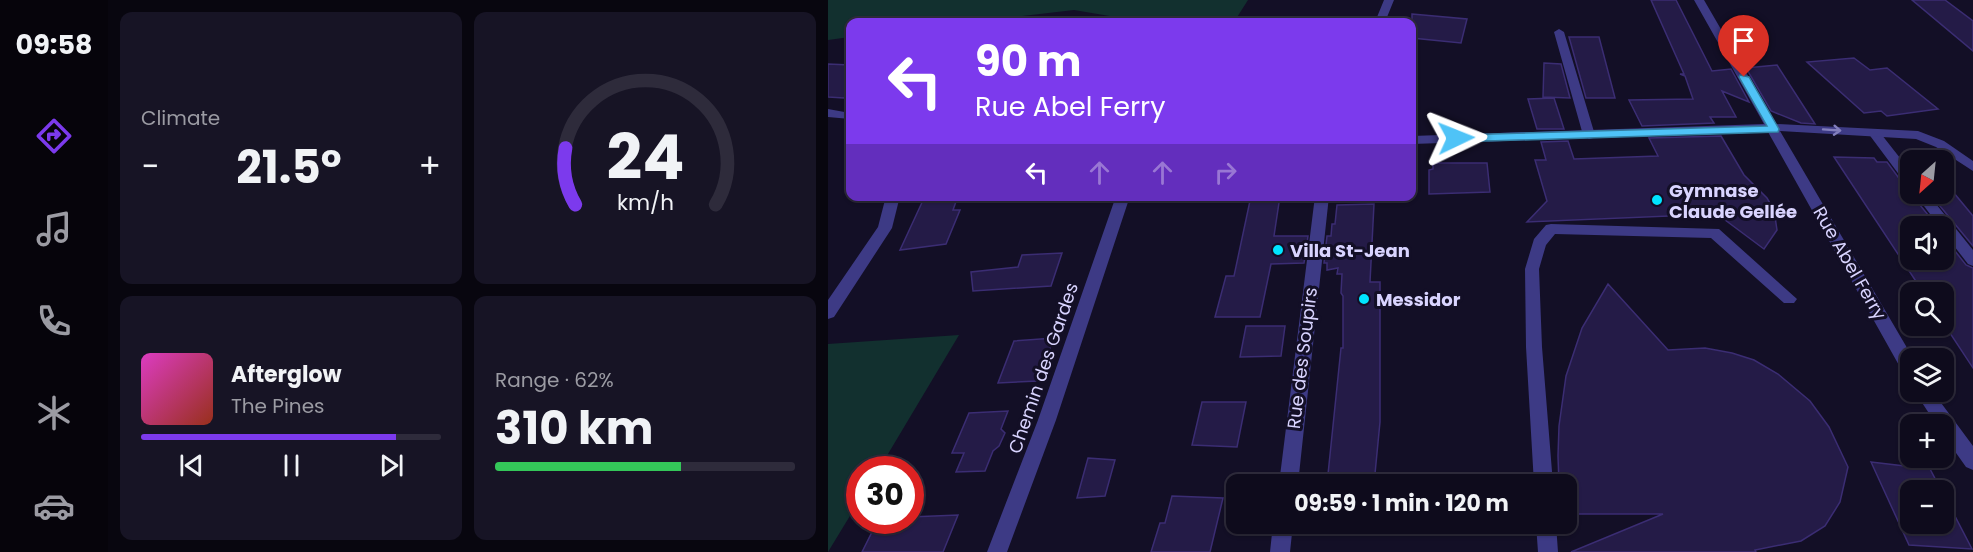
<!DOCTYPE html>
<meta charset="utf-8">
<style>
body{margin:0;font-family:Poppins,sans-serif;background:#171425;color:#f1f3f6;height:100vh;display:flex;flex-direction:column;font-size:22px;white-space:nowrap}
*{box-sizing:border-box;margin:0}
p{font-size:20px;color:#9b9ba3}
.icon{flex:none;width:33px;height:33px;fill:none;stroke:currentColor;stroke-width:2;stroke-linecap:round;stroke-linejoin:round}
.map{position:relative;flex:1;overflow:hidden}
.details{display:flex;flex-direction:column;gap:12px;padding:12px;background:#08060f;width:720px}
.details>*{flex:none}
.hud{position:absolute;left:18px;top:18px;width:570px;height:183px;border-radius:12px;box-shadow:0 2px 4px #0004,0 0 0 2px #2e2b3b;background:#7c3aed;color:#fff;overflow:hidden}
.needle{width:39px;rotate:207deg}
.buttons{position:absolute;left:1072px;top:150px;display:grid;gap:12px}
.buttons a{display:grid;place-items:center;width:54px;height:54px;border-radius:12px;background:#0e0b1c;box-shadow:0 2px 4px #0004,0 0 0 2px #2e2b3b;font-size:30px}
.speed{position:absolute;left:18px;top:456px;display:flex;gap:12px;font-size:30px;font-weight:700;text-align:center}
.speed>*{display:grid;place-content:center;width:78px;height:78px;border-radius:50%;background:#0e0b1c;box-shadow:0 2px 4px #0004,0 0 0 2px #2e2b3b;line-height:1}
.speed .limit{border:9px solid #d22;background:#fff;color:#111}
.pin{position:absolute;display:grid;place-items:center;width:51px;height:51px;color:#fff;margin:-62px -26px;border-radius:50% 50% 50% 0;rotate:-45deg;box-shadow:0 0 6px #0007}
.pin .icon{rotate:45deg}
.me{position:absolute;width:66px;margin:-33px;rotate:88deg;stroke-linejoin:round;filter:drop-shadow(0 0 4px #0008)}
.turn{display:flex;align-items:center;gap:21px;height:126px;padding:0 30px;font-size:27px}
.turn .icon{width:78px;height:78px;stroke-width:2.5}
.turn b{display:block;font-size:42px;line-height:51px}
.lanes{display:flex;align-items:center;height:57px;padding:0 30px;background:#0003;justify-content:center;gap:30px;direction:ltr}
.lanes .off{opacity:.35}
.big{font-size:45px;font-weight:700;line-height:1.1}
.details .widget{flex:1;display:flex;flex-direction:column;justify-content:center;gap:9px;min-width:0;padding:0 21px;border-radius:12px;background:#171425}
.details .dial{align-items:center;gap:0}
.dial svg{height:156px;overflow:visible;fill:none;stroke:#2e2b3b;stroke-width:7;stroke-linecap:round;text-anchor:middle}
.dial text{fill:#f1f3f6;stroke:none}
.song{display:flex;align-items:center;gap:18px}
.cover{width:72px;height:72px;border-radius:9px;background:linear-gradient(135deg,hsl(310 70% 55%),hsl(10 70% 35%))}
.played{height:6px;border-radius:3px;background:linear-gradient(90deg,#7c3aed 85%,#2e2b3b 85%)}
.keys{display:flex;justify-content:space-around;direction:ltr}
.heat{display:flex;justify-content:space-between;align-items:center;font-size:33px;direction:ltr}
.charge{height:9px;border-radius:4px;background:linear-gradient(90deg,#34c759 62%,#2e2b3b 0)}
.details .tiles{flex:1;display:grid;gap:12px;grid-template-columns:repeat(2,1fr)}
.trip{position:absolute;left:398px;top:474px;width:351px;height:60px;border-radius:12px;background:#0e0b1c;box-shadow:0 2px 4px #0004,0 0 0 2px #2e2b3b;font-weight:700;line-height:60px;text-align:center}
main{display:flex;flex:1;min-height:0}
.menu{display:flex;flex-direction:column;width:108px;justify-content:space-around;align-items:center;background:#06040b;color:#9b9ba3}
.menu .icon{width:42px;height:42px}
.menu .selected{color:#7c3aed}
.menu b{font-size:27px;color:#f1f3f6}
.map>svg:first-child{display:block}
</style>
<main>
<nav class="menu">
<b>09:58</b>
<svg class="icon selected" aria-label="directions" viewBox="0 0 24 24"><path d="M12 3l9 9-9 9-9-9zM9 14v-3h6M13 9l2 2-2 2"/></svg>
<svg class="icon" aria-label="music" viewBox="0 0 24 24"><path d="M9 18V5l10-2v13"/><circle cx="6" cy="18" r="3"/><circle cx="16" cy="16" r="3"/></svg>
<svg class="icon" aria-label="phone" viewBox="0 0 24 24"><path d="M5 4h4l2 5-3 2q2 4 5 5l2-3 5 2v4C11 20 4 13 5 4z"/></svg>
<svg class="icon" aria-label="climate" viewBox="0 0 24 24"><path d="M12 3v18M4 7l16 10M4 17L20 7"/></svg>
<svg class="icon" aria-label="car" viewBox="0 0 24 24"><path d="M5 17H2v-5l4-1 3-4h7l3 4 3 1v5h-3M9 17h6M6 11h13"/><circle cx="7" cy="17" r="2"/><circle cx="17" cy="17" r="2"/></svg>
</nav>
<section class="details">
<div class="tiles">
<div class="widget"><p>Climate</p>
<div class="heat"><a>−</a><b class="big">21.5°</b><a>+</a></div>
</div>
<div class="widget dial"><svg viewBox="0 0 100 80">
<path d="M14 69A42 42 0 1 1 86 69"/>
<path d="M14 69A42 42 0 0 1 9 40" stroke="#7c3aed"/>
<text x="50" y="56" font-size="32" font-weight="700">24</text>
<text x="50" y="72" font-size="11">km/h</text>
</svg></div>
<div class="widget">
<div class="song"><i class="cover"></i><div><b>Afterglow</b><p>The Pines</p></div></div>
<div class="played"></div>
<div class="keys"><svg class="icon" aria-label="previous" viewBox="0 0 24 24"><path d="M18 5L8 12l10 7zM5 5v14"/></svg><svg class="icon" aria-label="pause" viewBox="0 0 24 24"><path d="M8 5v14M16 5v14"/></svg><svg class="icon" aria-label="next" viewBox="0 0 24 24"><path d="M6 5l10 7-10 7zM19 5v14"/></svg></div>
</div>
<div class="widget"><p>Range · 62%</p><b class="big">310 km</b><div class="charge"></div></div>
</div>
</section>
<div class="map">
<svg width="1145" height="552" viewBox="0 0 1145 552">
<rect width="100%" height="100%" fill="#130f26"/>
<path fill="#12302f" d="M 0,0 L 420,0 L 406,22 L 317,22 L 246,10 L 144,22 L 22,22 L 22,37 L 0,40 Z
M 131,335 L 51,469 L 32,470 L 31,501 L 0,552 L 0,344 Z"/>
<path fill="#241b47" stroke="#3b2d73" stroke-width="1.5" d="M 823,0 L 848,0 L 884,71 L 903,69 L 921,102 L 894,91 L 908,117 L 882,117 L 886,123 L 814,126 L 801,100 L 865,99 L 857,76 L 852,74 L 856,74 Z
M 1084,0 L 1117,0 L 1145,21 L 1145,51 Z
M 584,14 L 639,19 L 633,43 L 584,38 Z
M 741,37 L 771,37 L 787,98 L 758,98 Z
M 1026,58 L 1042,70 L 1059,68 L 1110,109 L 1059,116 L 1053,111 L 1036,113 L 979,62 Z
M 716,63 L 733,64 L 742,98 L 715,97 Z
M 0,64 L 22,65 L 22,91 L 16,98 L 0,97 Z
M 949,65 L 987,124 L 973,123 L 943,111 L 918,68 Z
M 726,98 L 736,129 L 709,129 L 700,99 Z
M 893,136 L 916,175 L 939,198 L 946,210 L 949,230 L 936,249 L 889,214 L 699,222 L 719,201 L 707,160 L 718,160 L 713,142 L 740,141 L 746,159 L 830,156 L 821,138 Z
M 1006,157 L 1046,158 L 1049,162 L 1059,162 L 1076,185 L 1083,187 L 1083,194 L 1109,226 L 1083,226 L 1083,260 L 1116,260 L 1116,237 L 1138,265 L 1145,268 L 1145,368 L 1116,324 L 1116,292 L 1095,292 Z
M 605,163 L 659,163 L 662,192 L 601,194 L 601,170 L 605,169 Z
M 1116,181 L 1145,216 L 1145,246 L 1102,194 L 1116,194 Z
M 97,196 L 130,196 L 125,210 L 132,210 L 118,244 L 72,250 Z
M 423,196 L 452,196 L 446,236 L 480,236 L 476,263 L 443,264 L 432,317 L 387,317 L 398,276 L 406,276 Z
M 546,204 L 542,282 L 552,282 L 552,422 L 546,484 L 499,484 L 513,348 L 515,348 L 515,296 L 513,293 L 514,274 L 509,274 L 510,268 L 499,270 L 499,263 L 496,263 L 499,236 L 503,236 L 504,224 L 507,224 L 509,205 Z
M 234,253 L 223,286 L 145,291 L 143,272 L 190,267 L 194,255 Z
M 780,284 L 840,350 L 877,348 L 904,353 L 926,360 L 950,374 L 982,401 L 1001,427 L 1020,467 L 1012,502 L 997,526 L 973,541 L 927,550 L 928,552 L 743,552 L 835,514 L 738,514 L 738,484 L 731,484 L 730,456 L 731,426 L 738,376 L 754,328 Z
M 418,326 L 457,326 L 453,356 L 412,357 Z
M 226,338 L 210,381 L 170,383 L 186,341 Z
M 374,402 L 418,402 L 409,447 L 364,445 Z
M 180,411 L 173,429 L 177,433 L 171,446 L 165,451 L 157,471 L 128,472 L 136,453 L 124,453 L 141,413 Z
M 260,458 L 287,460 L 277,496 L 249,498 Z
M 1043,462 L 1102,469 L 1113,490 L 1083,490 L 1083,524 L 1116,524 L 1116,495 L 1144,549 L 1081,545 Z
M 344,496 L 395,498 L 382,552 L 323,552 L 332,523 L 337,523 Z
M 130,515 L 115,552 L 34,552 L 50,520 L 82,520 L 82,517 Z"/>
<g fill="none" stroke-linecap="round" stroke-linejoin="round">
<path fill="#3d3a85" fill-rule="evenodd" d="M 731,29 L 736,32 L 767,135 L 765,138 L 761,139 L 755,135 L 726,32 Z
M 1046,129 L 1050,130 L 1083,172 L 1083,185 L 1078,184 L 1040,133 Z
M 1087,194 L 1100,194 L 1145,250 L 1145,266 L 1140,264 L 1116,233 L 1116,226 L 1111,226 Z
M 58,196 L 72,196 L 64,228 L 6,317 L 0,319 L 0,300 L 50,227 Z"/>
<path fill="#3d3a85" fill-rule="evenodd" d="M 556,0 L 566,0 L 557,22 L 547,22 Z
M 866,0 L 876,0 L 948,124 L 1090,131 L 1116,141 L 1145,161 L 1145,171 L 1108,147 L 1088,139 L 952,131 L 1085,358 L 1083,378 L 1077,376 L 940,132 L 584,144 L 584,136 L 936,124 Z
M 0,109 L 22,113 L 22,119 L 0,117 Z
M 288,196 L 302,196 L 228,420 L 179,552 L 159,552 L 210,420 Z
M 487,196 L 501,196 L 470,484 L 451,484 Z
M 723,224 L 891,229 L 969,299 L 966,303 L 956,303 L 883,238 L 727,234 L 718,245 L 711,269 L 714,347 L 725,484 L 706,484 L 698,347 L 697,269 L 706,239 L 718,225 Z
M 1087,392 L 1105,392 L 1145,446 L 1145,470 L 1138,467 L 1116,436 L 1116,424 L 1108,424 Z
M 445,524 L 465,524 L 462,552 L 442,552 Z
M 708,524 L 728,524 L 730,552 L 710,552 Z"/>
</g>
<defs><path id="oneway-shaft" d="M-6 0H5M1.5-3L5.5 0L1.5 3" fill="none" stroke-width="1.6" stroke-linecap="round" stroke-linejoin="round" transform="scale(1.5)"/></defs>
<use stroke="#837fbc" href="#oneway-shaft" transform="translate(1004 130) rotate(4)"/>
<path fill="#4fc3f7" stroke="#337fa1" stroke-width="1.5" d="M 912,75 L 921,77 L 951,129 L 950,132 L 628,142 L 622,138 L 628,135 L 939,126 L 911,77 Z"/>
<g fill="#00e5ff" stroke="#130f26" stroke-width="2">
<circle cx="829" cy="200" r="6"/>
<circle cx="450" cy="250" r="6"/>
<circle cx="536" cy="299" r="6"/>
</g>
<g text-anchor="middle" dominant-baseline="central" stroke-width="6" stroke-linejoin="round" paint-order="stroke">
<g font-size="18" font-weight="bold" fill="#d9d4ff" stroke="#130f26" text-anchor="start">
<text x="841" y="190">Gymnase<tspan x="841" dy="21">Claude Gellée</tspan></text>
<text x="462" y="250">Villa St-Jean</text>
<text x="548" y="299">Messidor</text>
</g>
<g font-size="18" fill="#d9d4ff" stroke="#130f26">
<text transform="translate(1022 263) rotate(60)">Rue Abel Ferry</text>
<text transform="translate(474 358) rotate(-83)">Rue des Soupirs</text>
<text transform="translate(215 368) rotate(-71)">Chemin des Gardes</text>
</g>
</g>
</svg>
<div class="buttons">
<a><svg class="needle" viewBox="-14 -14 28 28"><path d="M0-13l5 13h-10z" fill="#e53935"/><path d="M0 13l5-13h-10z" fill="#9b9ba3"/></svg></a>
<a><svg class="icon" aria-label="sound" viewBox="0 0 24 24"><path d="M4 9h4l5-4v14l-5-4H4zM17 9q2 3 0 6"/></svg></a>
<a><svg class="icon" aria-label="search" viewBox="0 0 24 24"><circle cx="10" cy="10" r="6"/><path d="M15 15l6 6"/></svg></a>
<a><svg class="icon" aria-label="layers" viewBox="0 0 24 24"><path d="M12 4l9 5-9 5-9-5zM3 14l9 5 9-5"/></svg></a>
<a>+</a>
<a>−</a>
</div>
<div class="speed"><div class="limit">30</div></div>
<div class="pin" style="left:916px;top:77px;background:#d93025"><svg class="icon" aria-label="arrive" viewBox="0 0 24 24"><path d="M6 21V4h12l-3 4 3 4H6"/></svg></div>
<svg class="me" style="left:628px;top:138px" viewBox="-20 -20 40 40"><path d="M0-17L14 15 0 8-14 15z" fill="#4fc3f7" stroke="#fff" stroke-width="4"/></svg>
<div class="trip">09:59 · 1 min · 120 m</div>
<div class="hud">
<div class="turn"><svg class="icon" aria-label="left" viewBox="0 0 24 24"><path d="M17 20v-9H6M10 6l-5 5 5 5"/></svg><div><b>90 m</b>Rue Abel Ferry</div></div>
<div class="lanes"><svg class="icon" aria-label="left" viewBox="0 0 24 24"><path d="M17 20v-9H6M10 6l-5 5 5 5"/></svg><svg class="icon off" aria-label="ahead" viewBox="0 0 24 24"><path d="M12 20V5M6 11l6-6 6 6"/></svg><svg class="icon off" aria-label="ahead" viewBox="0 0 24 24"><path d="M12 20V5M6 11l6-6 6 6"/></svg><svg class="icon off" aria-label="right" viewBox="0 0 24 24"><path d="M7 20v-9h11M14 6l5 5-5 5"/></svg></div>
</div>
</div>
</main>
